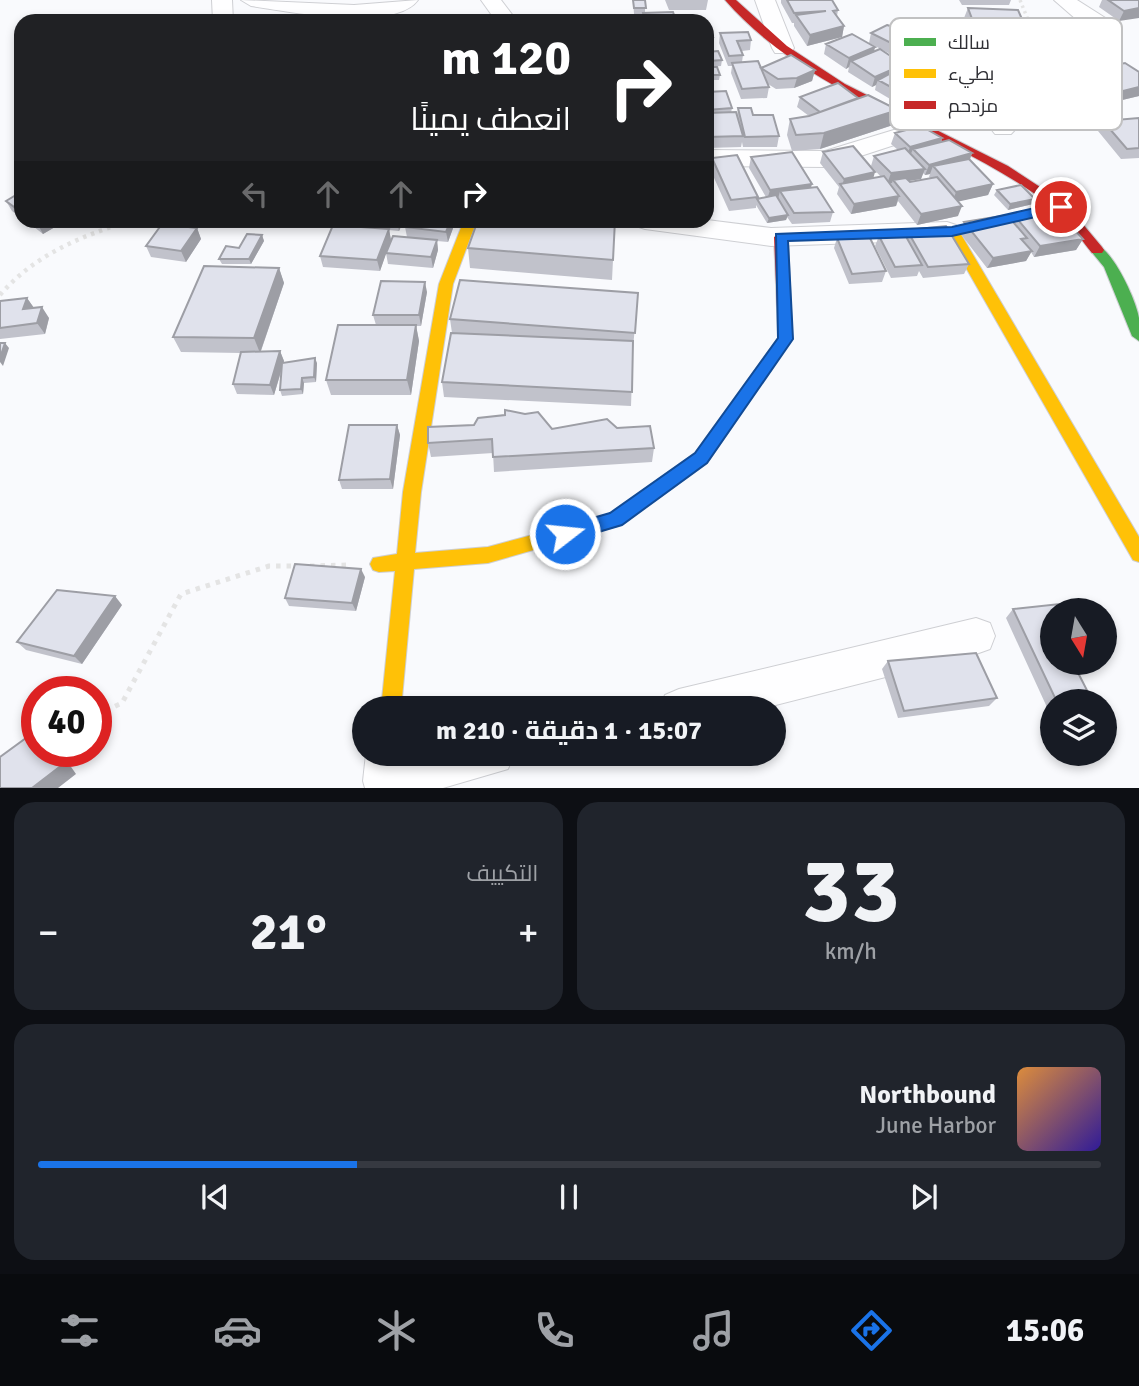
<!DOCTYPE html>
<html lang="ar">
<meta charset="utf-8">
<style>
body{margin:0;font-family:Signika,Cairo,sans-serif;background:#20242c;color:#f1f3f6;direction:rtl;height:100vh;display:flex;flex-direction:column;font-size:26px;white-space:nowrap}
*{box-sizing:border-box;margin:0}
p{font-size:23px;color:#9ea1a6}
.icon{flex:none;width:38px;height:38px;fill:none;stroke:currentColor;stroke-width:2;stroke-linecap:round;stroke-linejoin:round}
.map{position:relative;height:788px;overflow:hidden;direction:ltr}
.drawer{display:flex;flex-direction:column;gap:14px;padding:14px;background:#0d0f14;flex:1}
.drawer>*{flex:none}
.hud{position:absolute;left:14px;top:14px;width:700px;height:214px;border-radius:21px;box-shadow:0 4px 10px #0003;direction:rtl;background:#202124;color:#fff;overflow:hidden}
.needle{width:46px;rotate:169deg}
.controls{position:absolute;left:1040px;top:598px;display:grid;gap:14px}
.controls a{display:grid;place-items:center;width:77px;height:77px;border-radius:50%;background:#171b24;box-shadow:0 4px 10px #0003;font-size:35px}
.speed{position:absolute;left:21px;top:676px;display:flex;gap:14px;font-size:35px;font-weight:700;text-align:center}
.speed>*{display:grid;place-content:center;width:91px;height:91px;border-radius:50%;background:#171b24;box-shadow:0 4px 10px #0003;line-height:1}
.speed .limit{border:10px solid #d22;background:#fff;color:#111}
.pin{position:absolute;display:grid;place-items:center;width:60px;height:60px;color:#fff;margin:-30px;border:4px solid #fff;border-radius:50%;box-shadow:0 2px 7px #0007}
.me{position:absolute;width:77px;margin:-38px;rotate:74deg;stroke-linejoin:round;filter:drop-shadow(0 0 5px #0008)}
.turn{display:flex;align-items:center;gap:24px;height:147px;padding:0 28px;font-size:32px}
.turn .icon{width:91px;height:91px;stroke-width:2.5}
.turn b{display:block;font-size:49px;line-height:60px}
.lanes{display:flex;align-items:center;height:66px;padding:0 28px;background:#0003;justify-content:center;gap:35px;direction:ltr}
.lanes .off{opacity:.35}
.big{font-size:52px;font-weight:700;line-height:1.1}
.drawer .tile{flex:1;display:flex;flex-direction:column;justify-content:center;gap:10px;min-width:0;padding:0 24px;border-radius:21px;background:#20242c}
.drawer .dial{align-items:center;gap:0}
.dial b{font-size:91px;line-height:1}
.song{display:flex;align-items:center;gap:21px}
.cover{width:84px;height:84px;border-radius:10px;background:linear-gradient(135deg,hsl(30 70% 55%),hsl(250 70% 35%))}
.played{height:7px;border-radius:4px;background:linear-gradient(90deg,#1a73e8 30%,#363941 30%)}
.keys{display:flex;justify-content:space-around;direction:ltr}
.heat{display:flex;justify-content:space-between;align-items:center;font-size:38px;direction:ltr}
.drawer .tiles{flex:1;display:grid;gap:14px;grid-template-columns:1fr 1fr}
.tile:last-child{grid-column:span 2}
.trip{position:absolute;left:352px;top:696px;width:434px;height:70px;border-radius:35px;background:#171b24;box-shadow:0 4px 10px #0003;font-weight:700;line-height:70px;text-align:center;direction:rtl}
.tab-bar{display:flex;height:112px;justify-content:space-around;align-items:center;background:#090b0e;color:#9ea1a6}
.tab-bar .icon{width:49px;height:49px}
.tab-bar .active{color:#1a73e8}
.tab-bar b{font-size:32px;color:#f1f3f6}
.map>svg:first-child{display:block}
</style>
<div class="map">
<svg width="1139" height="788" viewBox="0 0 1139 788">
<rect width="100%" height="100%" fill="#f9fafd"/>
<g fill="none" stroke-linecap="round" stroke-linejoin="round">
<defs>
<path id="street" d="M 212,0 L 232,0 L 233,21 L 213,21 Z
M 241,0 L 354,5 L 418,0 C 394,33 286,11 251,6 Z
M 481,0 L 501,0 L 517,21 L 496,21 Z
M 755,0 L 775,0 L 794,48 L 791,53 L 775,53 L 772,48 Z
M 1054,0 L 1077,0 L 1118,26 L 1121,39 L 1057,75 L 1035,109 L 1011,134 L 995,134 L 991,129 L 1018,100 L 1041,65 L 1100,36 L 1100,33 L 1077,20 Z
M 920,122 L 928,124 L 932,129 L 928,134 L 827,167 L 707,166 L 707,150 L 825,151 Z
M 632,220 L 707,220 L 771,228 L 947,222 L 956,225 L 960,231 L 956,237 L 947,240 L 771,246 L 645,229 L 636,226 Z
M 976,618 L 990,623 L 995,636 L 990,649 L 976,654 L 760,709 L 659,709 L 665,695 L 679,689 Z
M 366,754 L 514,754 L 508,769 L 443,788 L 365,788 L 363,781 Z"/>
<path id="fast" d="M 1097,245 C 1114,252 1136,300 1139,318 C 1139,325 1139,334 1139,341 L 1132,336 L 1104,267 L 1090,250 Z"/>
<path id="slow" d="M 464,220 L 477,220 L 453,284 L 421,492 L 415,553 L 488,547 L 610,514 L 695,453 L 778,338 L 780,328 L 790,328 L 792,339 L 707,463 L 621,525 L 488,563 L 414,569 L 401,709 L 381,709 L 395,571 L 379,572 L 373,570 L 370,564 L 373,558 L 397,554 L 403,492 L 439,284 Z
M 952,227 L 959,231 L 1139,537 L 1139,562 L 1133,560 L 945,231 Z"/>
<path id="jam" d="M 725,0 L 736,0 L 787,46 L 845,84 L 1008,166 L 1066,204 L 1102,247 L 1104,250 L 1102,253 L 1092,253 C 1080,239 1069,220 1054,208 C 951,128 813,101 725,0 Z
M 781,233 L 788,237 L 792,332 L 785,337 L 778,332 L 774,237 Z"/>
</defs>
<use href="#street" stroke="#cecfd3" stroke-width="2"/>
<use href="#fast" stroke="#cecfd3" stroke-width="2"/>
<use href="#slow" stroke="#cecfd3" stroke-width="2"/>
<use href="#jam" stroke="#cecfd3" stroke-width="2"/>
<path stroke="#e4e4e4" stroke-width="3.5" stroke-dasharray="2.5 3.5" stroke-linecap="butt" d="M 1020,0 L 1041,52
M 1034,128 L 1106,125"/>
<path stroke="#e4e4e4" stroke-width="4.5" stroke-dasharray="3.5 5" stroke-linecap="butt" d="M 0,295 C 35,254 82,236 132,220"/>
<path stroke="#e4e4e4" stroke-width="5" stroke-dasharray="4.5 6" stroke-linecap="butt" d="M 310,566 L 346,565
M 96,715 L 122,703 L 181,594 L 269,566 L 297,566"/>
<use href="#street" fill="#fefeff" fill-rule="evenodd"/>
<use href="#fast" fill="#4caf50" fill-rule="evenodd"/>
<use href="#slow" fill="#ffc107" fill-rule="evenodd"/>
<use href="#jam" fill="#c62828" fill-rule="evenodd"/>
</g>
<path fill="#c1c2cb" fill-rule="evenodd" d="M 633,0 L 645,0 L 645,13 L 676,21 L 643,21 L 643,14 L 634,14 Z
M 665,0 L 708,0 L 706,10 L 669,10 Z
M 781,0 L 832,0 L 838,10 L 837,16 L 844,26 L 842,37 L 807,46 L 794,26 L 794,23 L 792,23 L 781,3 Z
M 959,0 L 1011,0 L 1009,5 L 962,5 Z
M 1102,0 L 1139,0 L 1119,21 L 1099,7 Z
M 968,8 L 1025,26 L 1023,32 L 1034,69 L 987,98 L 954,106 L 933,92 L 931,96 L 907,109 L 875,90 L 876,85 L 872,87 L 848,72 L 849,67 L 846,69 L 824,54 L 826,44 L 875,47 L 874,52 L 898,61 L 897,66 L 897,70 L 927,81 L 930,71 L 963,63 L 988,49 L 986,45 L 990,35 L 970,34 L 964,18 Z
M 707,30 L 713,37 L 712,42 L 707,42 Z
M 720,33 L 751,40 L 750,50 L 742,51 L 743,55 L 742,62 L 761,68 L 815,70 L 812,81 L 794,88 L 776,89 L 768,84 L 769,87 L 767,98 L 741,99 L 731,73 L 732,66 L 728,66 L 719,43 Z
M 871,33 L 919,35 L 916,45 L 904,61 L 869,43 Z
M 707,52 L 722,60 L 721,66 L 708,67 Z
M 707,67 L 720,75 L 719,80 L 710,80 L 707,74 Z
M 1095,69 L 1139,72 L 1139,96 L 1118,101 L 1089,80 Z
M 707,83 L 710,91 L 732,108 L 731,113 L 737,115 L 738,108 L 753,115 L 779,136 L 777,147 L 743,147 L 742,142 L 741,147 L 707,148 Z
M 800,97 L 858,98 L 898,110 L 893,125 L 820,149 L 792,151 L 787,135 L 790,119 L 809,116 L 797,107 Z
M 1139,118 L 1139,158 L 1121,159 L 1098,131 L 1103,121 Z
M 895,133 L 942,138 L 941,142 L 972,153 L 970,160 L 993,184 L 988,195 L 958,201 L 958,216 L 917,225 L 898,201 L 896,206 L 851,214 L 837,194 L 839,187 L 820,163 L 823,152 L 873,178 L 881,177 L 871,166 L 874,156 L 898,150 L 891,144 ZM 923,173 L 925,175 L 930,174 L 929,177 L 930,178 L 910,182 L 909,181 L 921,179 Z
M 751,157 L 811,188 L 833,212 L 830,222 L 792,224 L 787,217 L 786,220 L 767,223 L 756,205 L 756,208 L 729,211 L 710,169 L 712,158 L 758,197 L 757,199 L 766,197 L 749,168 Z
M 997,190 L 1035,199 L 1033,204 L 1008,210 L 994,195 Z
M 21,192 L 21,218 L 12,211 L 6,201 Z
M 1013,214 L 1083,239 L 1076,250 L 1034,257 L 1031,252 L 1026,261 L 987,268 L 960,233 L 964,222 L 1011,219 Z
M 25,220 L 67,220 L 43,234 Z
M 168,220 L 203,220 L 202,223 L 169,222 Z
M 270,220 L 320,220 L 317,228 L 272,227 Z
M 348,220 L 375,220 L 374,223 Z
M 380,220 L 404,220 L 399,231 L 389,230 L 391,240 L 407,237 L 405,227 L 456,220 L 448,242 L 437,241 L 438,250 L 433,268 L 388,264 L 386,253 L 380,271 L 323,267 L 320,256 L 381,229 L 379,223 Z
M 615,220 L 612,280 L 470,268 L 468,248 Z
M 197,228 L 201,239 L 186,262 L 151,257 L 146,246 Z
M 907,230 L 969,264 L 964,274 L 923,278 L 919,271 L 917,276 L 891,278 L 875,246 L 879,236 L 905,234 Z
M 262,235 L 264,241 L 251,264 L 222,264 L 219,259 Z
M 837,238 L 886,271 L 882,282 L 849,284 L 834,248 Z
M 279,268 L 284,283 L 261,351 L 280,351 L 284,361 L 284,363 L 317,363 L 316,382 L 304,383 L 303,394 L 282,396 L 280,390 L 281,372 L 274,395 L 237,394 L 233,384 L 241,353 L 181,352 L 173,337 Z
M 427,292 L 421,326 L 416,326 L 419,341 L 411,395 L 331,395 L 326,380 L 376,325 L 373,315 Z
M 638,293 L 633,348 L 631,406 L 444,397 L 442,382 L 452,333 L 450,319 Z
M 27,298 L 34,308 L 49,318 L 45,334 L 0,339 L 0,301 Z
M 397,425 L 400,435 L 393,489 L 342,489 L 339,480 Z
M 617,428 L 654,448 L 652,462 L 494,472 L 493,453 L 431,457 L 428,443 L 552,429 Z
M 365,577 L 356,611 L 289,606 L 285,598 Z
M 122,605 L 82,664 L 26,650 L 17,642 Z
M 1013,609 L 1052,663 L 1097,663 L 1090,670 L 1077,671 L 1093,702 L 1052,702 L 1051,716 L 1006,618 Z
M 888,661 L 997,698 L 989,706 L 898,718 L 882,669 Z"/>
<path fill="#9d9ea5" d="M 1139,8 L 1139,18 L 1119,21 L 1124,11 Z
M 844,26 L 842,37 L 807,46 L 810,35 Z
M 919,35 L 916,45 L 904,61 L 907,51 Z
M 875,47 L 872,58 L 851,61 L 849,67 L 846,69 L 849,58 Z
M 1040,54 L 1034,69 L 987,98 L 954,106 L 960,91 Z
M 898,61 L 896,68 L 898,67 L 895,78 L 878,80 L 876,85 L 872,87 L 875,77 L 892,63 Z
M 815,70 L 812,81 L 794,88 L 797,78 Z
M 935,86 L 931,96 L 907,109 L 911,98 Z
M 1139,87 L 1139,96 L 1118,101 L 1123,91 Z
M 898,110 L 893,125 L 820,149 L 824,133 Z
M 942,138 L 938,148 L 913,149 L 910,156 L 906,158 L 910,147 Z
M 972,153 L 968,164 L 933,166 L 930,174 L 925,175 L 929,165 Z
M 925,169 L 921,179 L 895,183 L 893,180 L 892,183 L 887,184 L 891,173 Z
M 875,172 L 872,183 L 842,186 L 844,179 Z
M 812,184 L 809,195 L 780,191 L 778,199 L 767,200 L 770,190 Z
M 993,184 L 988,195 L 952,203 L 956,192 Z
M 899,196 L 896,206 L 851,214 L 854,204 Z
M 1035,199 L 1033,204 L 1008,210 L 1010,204 Z
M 962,206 L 958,216 L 917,225 L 921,214 Z
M 788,215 L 786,220 L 767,223 L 769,218 Z
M 42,220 L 67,220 L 43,234 L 37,223 Z
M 315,220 L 320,220 L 317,228 Z
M 400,220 L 404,220 L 399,231 L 398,226 Z
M 451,220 L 456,220 L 448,242 L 446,232 Z
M 197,228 L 201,239 L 186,262 L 181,251 Z
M 389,229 L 391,240 L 380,271 L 377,260 Z
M 262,235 L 264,241 L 251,264 L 249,259 Z
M 1083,239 L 1076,250 L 1034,257 L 1040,246 Z
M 437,240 L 438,250 L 433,268 L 431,257 Z
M 1032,251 L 1026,261 L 987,268 L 993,258 Z
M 279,268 L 284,283 L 260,353 L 254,338 Z
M 425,282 L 427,292 L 421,326 L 419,315 Z
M 27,298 L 34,308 L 23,309 Z
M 42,307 L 49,318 L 45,334 L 37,323 Z
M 416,325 L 419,341 L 411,395 L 407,380 Z
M 5,343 L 9,348 L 3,366 L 0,362 L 0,358 Z
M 280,351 L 284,361 L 274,395 L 270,385 Z
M 315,358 L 317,363 L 316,382 L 314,377 Z
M 302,378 L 304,383 L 303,394 L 301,389 Z
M 397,425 L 400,435 L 393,489 L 390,479 Z
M 361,569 L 365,577 L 356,611 L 352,603 Z
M 115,596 L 122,605 L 82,664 L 74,656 Z
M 53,751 L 60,751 L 76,774 L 58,788 L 32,788 Z"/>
<path fill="#e0e2ec" stroke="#9d9ea5" stroke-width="2" d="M 633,0 L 645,0 L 646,8 L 634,8 Z
M 787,0 L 832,0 L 838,10 L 833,11 L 844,26 L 810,35 L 796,15 L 826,11 L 794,13 Z
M 1108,0 L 1139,0 L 1139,8 L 1124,11 Z
M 968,8 L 1018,10 L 1025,26 L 974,24 Z
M 673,12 L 676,21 L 645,21 L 643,13 Z
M 887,25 L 919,35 L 907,51 L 871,33 Z
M 707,30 L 710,30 L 713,37 L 707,37 Z
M 748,32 L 751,40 L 737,41 L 743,55 L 729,56 L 720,33 Z
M 852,34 L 875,47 L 849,58 L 826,44 Z
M 880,49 L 898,61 L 892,63 L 898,67 L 875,77 L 851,61 Z
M 718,51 L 722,60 L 709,61 L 707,57 L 707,52 Z
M 791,55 L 815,70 L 797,78 L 778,79 L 761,68 Z
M 758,61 L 769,87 L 742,89 L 732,63 Z
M 1125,63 L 1139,72 L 1139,87 L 1123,91 L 1095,69 Z
M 707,67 L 717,67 L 720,75 L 710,75 Z
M 902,67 L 935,86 L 911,98 L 878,80 Z
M 838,83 L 858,98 L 820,112 L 800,97 Z
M 726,91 L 732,108 L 707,110 L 707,92 Z
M 868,95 L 898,110 L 824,133 L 796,135 L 790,119 L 809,116 Z
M 738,108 L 751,108 L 753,115 L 773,115 L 779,136 L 745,137 Z
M 736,112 L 743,136 L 707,137 L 707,113 Z
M 1139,118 L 1139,148 L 1127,149 L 1103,121 Z
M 921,126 L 942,138 L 910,147 L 895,133 Z
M 949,140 L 972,153 L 929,165 L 913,149 Z
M 853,146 L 875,172 L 844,179 L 823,152 Z
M 905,148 L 925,169 L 891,173 L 874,156 Z
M 792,152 L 812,184 L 770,190 L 751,157 Z
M 737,155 L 758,197 L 731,200 L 712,158 Z
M 969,159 L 993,184 L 956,192 L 933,166 Z
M 884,176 L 899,196 L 854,204 L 840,184 Z
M 937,177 L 962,206 L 921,214 L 893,180 L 906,178 L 910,182 Z
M 1021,185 L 1035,199 L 1010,204 L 997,190 Z
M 817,187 L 833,212 L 794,213 L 780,191 Z
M 21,192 L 21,212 L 6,201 Z
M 776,195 L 788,215 L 769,218 L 757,199 Z
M 1055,208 L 1083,239 L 1040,246 L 1013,214 Z
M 1007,215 L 1027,238 L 1021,239 L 1032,251 L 993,258 L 964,222 Z
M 380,220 L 400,220 L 398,226 L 379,223 Z
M 407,220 L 451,220 L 446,232 L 405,227 Z
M 478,220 L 615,220 L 613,260 L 468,248 Z
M 162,224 L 197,228 L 181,251 L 146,246 Z
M 333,225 L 389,229 L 377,260 L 320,256 Z
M 946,226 L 969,264 L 928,267 L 907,230 Z
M 904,233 L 922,265 L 895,267 L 879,236 Z
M 247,234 L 262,235 L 249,259 L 219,259 L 226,246 L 239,248 Z
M 393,236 L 437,240 L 431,257 L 386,253 Z
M 869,236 L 886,271 L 852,274 L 837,238 Z
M 204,266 L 279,268 L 254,338 L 173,337 Z
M 460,280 L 638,293 L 635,333 L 450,319 Z
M 381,281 L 425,282 L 419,315 L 373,315 Z
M 27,298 L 23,309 L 42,307 L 37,323 L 0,328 L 0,301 Z
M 338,325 L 416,325 L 407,380 L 326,380 Z
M 451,333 L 633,341 L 632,392 L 442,382 Z
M 0,343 L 5,343 L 0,358 Z
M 280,351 L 270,385 L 233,384 L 241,352 Z
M 315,358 L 314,377 L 302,378 L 301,389 L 280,390 L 282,363 Z
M 505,410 L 525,414 L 538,412 L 552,429 L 607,419 L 617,428 L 650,426 L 654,448 L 493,457 L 492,439 L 428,443 L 428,427 L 474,425 L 478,418 L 505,415 Z
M 349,425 L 397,425 L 390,479 L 339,480 Z
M 295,564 L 361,569 L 352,603 L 285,598 Z
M 57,590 L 115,596 L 74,656 L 17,642 Z
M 1069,603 L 1073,611 L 1052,611 L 1052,663 L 1087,663 L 1074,665 L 1093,702 L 1057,702 L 1013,609 Z
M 976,653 L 997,698 L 904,711 L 888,661 Z
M 37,730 L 37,751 L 53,751 L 62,765 L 32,788 L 0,788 L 0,757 Z"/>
<path fill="#1a73e8" stroke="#114b97" stroke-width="2" d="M 1061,202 L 1066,204 L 1066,210 L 952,236 L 788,241 L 793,339 L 707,463 L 622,525 L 565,542 L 558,539 L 556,534 L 558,528 L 610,513 L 695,453 L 778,338 L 776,234 L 952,227 Z"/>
<rect x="890" y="18" width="232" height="112" rx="10" fill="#fff" stroke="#c1c1c2" stroke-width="2"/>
<rect x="904" y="38" width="32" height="8" fill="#4caf50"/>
<rect x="904" y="69" width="32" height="9" fill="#ffc107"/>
<rect x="904" y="101" width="32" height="8" fill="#c62828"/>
<g font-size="19" fill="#2f2f34">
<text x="948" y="49">سالك</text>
<text x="948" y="80">بطيء</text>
<text x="948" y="112">مزدحم</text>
</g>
</svg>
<div class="controls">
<a><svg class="needle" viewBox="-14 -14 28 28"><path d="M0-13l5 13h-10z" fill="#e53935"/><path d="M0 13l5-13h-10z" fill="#9ea1a6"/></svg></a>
<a><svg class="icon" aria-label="layers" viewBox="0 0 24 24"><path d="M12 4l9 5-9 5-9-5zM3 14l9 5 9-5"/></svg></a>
</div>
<div class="speed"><div class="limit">40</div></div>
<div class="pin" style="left:1061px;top:207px;background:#d93025"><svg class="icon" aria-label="arrive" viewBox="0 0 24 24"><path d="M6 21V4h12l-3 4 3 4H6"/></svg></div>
<svg class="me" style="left:565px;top:534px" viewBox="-20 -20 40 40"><circle r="17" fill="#1a73e8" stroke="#fff" stroke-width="3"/><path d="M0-11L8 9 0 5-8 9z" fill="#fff"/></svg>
<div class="trip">15:07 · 1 دقيقة · 210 m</div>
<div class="hud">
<div class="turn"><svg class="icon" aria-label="right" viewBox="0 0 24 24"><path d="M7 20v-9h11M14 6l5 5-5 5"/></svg><div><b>120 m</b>انعطف يمينًا</div></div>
<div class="lanes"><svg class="icon off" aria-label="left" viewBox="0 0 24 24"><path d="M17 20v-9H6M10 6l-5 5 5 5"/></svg><svg class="icon off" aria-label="ahead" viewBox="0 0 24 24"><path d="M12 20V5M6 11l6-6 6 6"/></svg><svg class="icon off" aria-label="ahead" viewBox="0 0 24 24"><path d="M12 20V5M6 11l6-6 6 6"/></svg><svg class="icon" aria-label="right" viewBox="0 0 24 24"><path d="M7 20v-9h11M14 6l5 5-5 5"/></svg></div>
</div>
</div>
<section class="drawer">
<div class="tiles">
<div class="tile dial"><b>33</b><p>km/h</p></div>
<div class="tile"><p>التكييف</p>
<div class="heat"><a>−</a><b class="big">21°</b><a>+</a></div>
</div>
<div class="tile">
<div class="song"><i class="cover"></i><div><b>Northbound</b><p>June Harbor</p></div></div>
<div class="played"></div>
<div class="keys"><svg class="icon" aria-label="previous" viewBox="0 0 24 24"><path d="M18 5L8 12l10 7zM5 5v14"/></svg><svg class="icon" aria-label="pause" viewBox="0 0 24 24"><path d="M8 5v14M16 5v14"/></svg><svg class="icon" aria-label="next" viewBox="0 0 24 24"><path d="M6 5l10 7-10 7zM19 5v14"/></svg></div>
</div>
</div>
</section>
<nav class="tab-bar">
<b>15:06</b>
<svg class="icon active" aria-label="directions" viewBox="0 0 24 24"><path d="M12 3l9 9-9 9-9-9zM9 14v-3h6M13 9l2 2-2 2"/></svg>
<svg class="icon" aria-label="music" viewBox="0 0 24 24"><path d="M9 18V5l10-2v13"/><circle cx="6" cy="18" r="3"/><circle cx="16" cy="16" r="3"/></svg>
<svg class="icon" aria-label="phone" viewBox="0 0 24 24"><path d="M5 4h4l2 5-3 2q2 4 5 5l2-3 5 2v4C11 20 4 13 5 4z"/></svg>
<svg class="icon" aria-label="climate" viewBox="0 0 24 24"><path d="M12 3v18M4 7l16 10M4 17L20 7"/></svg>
<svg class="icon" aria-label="car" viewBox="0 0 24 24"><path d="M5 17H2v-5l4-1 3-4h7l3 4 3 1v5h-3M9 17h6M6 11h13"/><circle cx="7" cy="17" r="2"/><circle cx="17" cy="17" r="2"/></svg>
<svg class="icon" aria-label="filters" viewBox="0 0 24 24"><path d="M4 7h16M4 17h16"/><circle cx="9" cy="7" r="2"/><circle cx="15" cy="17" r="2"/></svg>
</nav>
